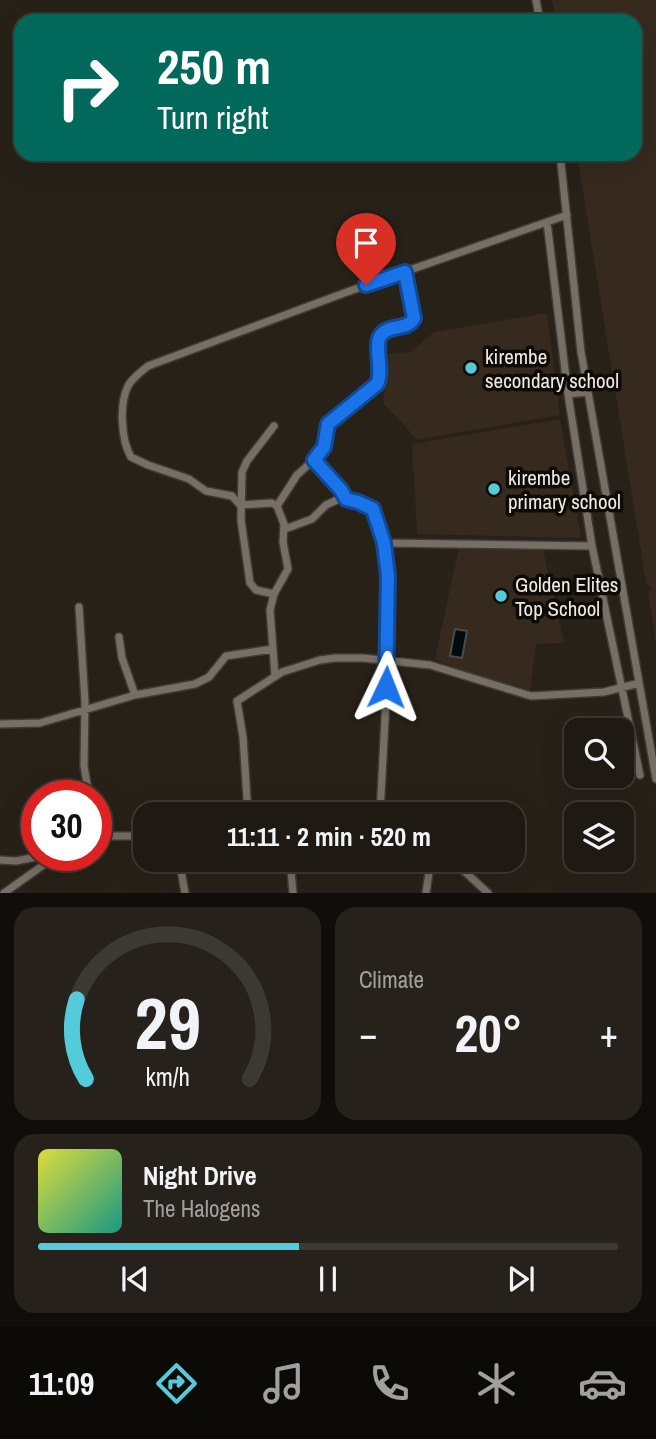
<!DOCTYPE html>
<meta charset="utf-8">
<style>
body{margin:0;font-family:"Archivo Narrow",sans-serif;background:#26221b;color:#f1f3f6;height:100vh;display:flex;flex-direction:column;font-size:26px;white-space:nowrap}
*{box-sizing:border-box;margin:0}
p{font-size:23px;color:#a1a09f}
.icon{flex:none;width:38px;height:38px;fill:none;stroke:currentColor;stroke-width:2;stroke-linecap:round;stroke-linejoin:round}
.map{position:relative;height:893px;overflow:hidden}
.panel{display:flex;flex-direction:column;gap:14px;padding:14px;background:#100e0a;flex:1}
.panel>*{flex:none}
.banner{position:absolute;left:14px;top:14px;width:628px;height:147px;border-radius:21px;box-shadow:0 7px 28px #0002,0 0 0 2px #3c3832;background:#00695c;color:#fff;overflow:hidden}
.tools{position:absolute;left:564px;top:718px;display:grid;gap:14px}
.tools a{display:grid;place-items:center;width:70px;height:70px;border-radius:14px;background:#1e1912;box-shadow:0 7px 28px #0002,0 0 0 2px #3c3832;font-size:35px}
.speed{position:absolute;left:21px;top:780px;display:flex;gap:14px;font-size:35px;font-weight:700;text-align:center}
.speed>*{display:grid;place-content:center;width:91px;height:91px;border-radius:50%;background:#1e1912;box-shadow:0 7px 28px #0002,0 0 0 2px #3c3832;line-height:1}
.speed .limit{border:10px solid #d22;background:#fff;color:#111}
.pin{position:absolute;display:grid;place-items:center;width:60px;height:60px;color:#fff;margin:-72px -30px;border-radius:50% 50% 50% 0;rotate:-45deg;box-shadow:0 0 7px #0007}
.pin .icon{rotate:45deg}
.me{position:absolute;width:77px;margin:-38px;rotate:2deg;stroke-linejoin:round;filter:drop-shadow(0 0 5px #0008)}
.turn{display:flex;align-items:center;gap:24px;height:147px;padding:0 28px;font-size:32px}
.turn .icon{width:91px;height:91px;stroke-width:2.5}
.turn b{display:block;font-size:49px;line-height:60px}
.big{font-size:52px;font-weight:800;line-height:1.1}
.panel .tile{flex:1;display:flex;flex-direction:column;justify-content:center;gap:10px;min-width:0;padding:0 24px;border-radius:21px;background:#26221b}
.panel .dial{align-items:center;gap:0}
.dial svg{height:182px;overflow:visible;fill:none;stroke:#3c3832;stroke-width:7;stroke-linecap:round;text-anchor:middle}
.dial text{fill:#f1f3f6;stroke:none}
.song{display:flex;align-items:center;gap:21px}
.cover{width:84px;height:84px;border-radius:10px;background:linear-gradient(135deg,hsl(60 70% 55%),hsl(170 70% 35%))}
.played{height:7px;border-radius:4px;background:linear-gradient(90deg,#53cbdb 45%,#3c3832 45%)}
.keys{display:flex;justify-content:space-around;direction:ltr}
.heat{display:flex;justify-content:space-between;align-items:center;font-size:38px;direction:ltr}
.panel .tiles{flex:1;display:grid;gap:14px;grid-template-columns:1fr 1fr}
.tile:last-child{grid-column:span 2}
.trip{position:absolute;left:133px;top:802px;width:392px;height:70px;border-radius:21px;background:#1e1912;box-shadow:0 7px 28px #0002,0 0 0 2px #3c3832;font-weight:800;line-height:70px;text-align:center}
.dock{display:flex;height:112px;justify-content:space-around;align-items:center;background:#0c0a07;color:#a1a09f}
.dock .icon{width:49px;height:49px}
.dock .current{color:#53cbdb}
.dock b{font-size:32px;color:#f1f3f6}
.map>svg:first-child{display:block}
</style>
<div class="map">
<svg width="656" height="893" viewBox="0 0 656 893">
<rect width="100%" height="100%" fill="#282118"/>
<path fill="#352a1d" d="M 552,0 L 656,0 L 656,644 L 648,592 L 652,589 L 646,583 L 577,154 L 635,154 L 635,21 L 556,21 Z
M 547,313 L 560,415 L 416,440 L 402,422 L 383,403 L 389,354 L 410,352 L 434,332 Z
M 560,419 L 581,538 L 417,534 L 412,444 Z
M 459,547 L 543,549 L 564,643 L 536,644 L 530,690 L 470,674 L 435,659 Z"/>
<path fill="#000a0d" stroke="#474d4e" stroke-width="2" d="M 455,629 L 467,631 L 462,658 L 450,656 Z"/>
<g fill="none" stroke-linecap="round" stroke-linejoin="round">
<defs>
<path id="street" d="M 536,0 L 540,21
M 560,154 L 581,352 L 656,779
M 547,222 L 568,394 L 592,546 L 640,775
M 568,394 L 588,392
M 314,460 L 347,500
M 277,506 L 297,475 L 319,455 L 324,447 L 328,424 L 378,384 C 384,369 370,341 386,331 C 394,327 404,327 412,322 L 413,312 L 405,272
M 285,529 L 312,519 L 326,505 L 339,499 L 368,506 L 373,509 L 378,518 L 388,576 L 388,662 L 380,814
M 384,543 L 592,546
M 274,594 L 256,590 L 250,583 L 241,520 L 242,472 L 247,461 L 274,426
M 79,607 L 85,702 L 84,766 L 89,796
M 119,637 L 122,658 L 135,695
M 275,676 L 270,610 L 274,594 L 288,569 L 283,542 L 284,524 L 277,506 L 272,503 L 240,505 L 232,496 L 206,491 L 189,479 L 148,465 L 131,457 C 121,440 119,404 128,386 C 132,378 141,372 148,366 L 347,292 L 567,215
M 0,724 L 40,723 L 135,695 L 195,684 L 209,677 L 226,656 L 273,649
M 248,814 L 243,737 L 237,701 L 282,672 L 320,660 L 335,658 L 363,658 L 430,665 L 531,696 L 604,692 L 639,683
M 96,836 L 145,836
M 179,859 L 185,893
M 290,859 L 293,893
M 451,859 L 488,893
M 0,860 L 16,861 L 41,856
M 4,893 L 56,856
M 426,893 L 431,859"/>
</defs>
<use href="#street" stroke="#413b35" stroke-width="10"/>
<use href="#street" stroke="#776f65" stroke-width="7"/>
</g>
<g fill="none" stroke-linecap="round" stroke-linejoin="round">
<defs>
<path id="route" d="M 366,285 L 405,272 L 414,318 C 408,331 389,324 381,335 C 373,345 384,370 377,384 L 328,424 L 324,447 L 314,460 L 341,490 L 346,499 L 358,502 L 373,509 L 384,543 L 388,576 L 386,687"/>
</defs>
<use href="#route" stroke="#114b97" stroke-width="18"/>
<use href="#route" stroke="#1a73e8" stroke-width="12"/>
</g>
<g fill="#53cbdb" stroke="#0e0b07" stroke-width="2.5">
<circle cx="471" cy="368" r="7"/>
<circle cx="494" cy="489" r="7"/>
<circle cx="501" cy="596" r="7"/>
</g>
<g text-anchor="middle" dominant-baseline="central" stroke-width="7" stroke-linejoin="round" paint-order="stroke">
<g font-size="21" fill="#eeeae4" stroke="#0e0b07" text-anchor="start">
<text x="485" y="356">kirembe<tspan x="485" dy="24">secondary school</tspan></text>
<text x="508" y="477">kirembe<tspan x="508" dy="24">primary school</tspan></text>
<text x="515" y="584">Golden Elites<tspan x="515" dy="24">Top School</tspan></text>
</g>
</g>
</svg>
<div class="tools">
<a><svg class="icon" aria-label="search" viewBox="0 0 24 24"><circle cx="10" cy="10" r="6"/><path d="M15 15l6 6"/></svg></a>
<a><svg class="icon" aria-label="layers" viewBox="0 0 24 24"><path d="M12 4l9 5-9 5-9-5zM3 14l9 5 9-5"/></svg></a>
</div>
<div class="speed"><div class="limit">30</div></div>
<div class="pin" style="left:366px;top:285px;background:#d93025"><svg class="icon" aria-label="arrive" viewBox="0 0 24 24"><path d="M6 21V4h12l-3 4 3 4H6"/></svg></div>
<svg class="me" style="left:386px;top:687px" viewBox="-20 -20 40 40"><path d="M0-17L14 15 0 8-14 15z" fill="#1a73e8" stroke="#fff" stroke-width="4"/></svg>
<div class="trip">11:11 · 2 min · 520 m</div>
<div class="banner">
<div class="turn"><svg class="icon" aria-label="right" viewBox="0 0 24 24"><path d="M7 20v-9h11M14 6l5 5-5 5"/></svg><div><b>250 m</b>Turn right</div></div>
</div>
</div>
<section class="panel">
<div class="tiles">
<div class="tile dial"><svg viewBox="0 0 100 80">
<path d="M14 69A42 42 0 1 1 86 69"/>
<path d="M14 69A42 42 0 0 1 10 34" stroke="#53cbdb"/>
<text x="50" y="56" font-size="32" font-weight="700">29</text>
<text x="50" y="72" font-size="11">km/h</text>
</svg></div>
<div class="tile"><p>Climate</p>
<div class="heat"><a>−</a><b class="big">20°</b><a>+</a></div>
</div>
<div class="tile">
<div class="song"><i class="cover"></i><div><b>Night Drive</b><p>The Halogens</p></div></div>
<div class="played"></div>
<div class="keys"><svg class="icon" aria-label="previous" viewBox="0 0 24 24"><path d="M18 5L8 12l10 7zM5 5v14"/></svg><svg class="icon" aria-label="pause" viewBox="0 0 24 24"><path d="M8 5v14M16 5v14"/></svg><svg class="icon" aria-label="next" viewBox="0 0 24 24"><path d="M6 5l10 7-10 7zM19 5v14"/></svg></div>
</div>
</div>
</section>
<nav class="dock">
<b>11:09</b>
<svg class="icon current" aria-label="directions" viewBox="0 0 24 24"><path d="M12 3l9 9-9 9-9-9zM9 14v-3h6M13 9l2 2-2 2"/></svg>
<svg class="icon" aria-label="music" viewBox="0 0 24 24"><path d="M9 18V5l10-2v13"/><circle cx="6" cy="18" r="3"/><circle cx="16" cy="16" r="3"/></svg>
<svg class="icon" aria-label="phone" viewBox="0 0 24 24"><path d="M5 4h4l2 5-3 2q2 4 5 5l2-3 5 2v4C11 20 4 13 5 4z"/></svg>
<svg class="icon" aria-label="climate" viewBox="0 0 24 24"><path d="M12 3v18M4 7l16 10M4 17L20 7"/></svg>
<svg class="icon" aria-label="car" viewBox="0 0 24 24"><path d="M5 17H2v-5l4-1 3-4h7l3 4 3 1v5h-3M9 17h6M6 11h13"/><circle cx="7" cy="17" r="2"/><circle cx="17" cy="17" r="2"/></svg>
</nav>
